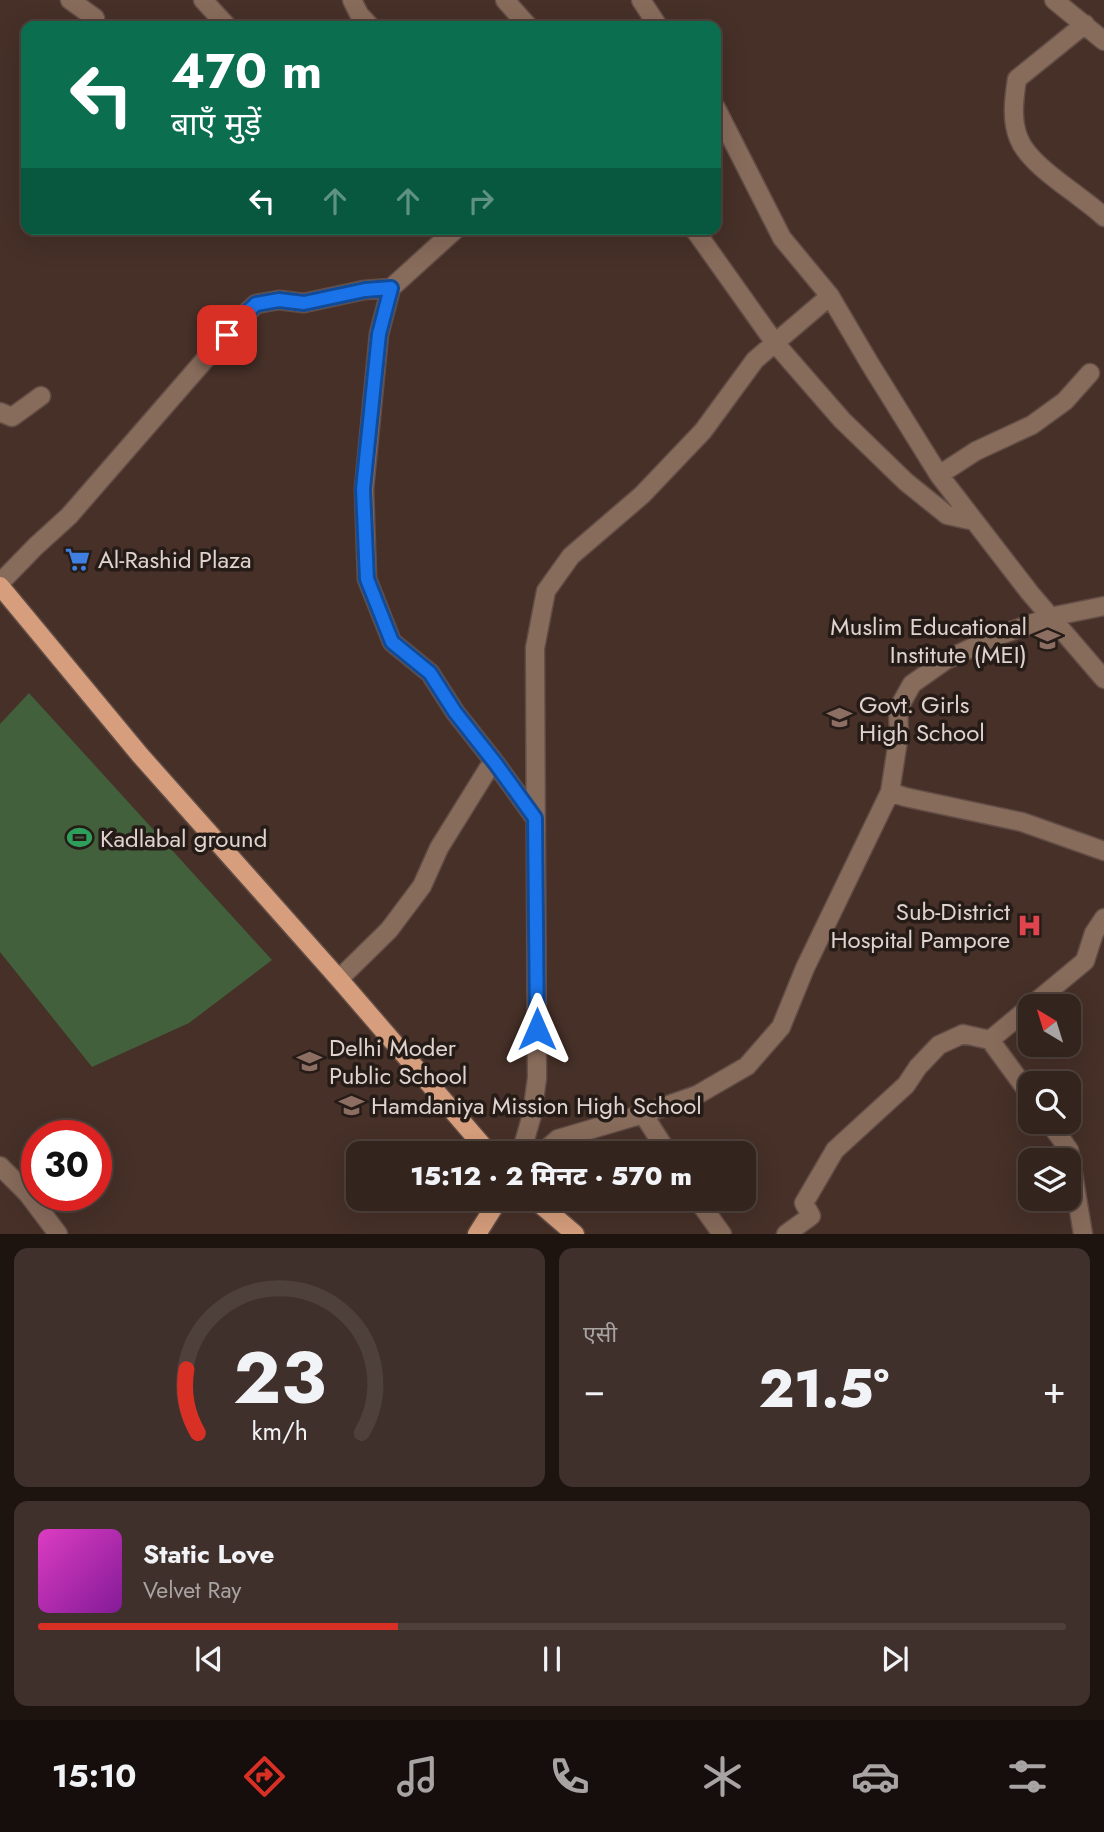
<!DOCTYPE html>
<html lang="hi">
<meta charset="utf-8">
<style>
body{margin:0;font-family:Jost,"Noto Sans Devanagari",sans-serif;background:#3f302b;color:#f1f3f6;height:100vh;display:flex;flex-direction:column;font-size:26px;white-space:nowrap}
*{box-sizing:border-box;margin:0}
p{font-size:23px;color:#a9a4a4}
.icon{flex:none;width:38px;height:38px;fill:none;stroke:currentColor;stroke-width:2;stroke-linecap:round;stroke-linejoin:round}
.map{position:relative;height:1234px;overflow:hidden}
.drawer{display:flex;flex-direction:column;gap:14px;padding:14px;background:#1d1410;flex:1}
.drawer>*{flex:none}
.hud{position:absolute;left:21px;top:21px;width:700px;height:214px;border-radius:14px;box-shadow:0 7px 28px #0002,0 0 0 2px #4e413c;background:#0b6e4f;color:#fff;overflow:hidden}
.needle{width:46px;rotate:322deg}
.fabs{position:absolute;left:1018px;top:994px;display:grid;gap:14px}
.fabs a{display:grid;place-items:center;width:63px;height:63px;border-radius:14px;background:#34241e;box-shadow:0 7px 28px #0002,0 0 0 2px #4e413c;font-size:35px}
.speed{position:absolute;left:21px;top:1120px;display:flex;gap:14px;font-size:35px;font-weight:700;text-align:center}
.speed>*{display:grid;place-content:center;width:91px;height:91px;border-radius:50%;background:#34241e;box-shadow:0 7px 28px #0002,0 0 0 2px #4e413c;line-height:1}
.speed .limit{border:10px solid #d22;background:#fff;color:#111}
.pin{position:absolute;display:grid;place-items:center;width:60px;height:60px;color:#fff;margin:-30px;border-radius:14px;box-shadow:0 4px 10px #0006}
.me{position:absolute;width:77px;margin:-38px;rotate:0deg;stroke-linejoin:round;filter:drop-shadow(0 0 5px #0008)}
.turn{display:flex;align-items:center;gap:24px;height:147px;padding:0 35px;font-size:32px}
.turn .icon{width:91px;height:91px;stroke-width:2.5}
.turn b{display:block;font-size:49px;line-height:60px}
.lanes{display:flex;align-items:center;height:66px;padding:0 35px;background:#0003;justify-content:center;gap:35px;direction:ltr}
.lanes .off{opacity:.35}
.big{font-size:52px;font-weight:800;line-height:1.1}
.drawer .card{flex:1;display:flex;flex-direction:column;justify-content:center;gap:10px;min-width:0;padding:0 24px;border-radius:14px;background:#3f302b}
.drawer .dial{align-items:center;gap:0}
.dial svg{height:182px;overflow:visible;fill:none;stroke:#4e413c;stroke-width:7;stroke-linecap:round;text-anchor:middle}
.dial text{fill:#f1f3f6;stroke:none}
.song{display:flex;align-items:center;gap:21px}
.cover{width:84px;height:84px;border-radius:10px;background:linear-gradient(135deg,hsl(310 70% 55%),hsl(290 70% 35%))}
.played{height:7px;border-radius:4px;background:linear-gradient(90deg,#d93025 35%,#4e413c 35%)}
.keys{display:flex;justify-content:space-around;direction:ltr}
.heat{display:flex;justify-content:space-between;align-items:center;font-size:38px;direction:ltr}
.drawer .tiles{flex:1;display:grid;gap:14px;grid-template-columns:1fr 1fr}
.card:last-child{grid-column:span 2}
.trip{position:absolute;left:346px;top:1141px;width:410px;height:70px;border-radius:14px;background:#34241e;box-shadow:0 7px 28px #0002,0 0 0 2px #4e413c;font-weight:800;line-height:70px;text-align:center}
.tabs{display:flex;height:112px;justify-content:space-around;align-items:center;background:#150e0c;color:#a9a4a4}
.tabs .icon{width:49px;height:49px}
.tabs .on{color:#d93025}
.tabs b{font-size:32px;color:#f1f3f6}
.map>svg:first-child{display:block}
</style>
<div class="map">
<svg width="1104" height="1234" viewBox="0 0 1104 1234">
<rect width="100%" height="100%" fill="#463028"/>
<path fill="#42603c" d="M 29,693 L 272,960 L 189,1023 L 92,1067 L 0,952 L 0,724 Z"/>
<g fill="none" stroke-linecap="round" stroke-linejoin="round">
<defs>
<path id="minor" d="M 70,0 L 95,18
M 203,0 L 227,26
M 352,0 L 359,14 L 370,26
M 505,0 L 528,26
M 641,0 L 658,26
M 1054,0 L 1104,41
M 1085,24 L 1017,79 C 1014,98 1011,121 1019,139 C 1027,160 1061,183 1078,196 C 1087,203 1096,209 1104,217
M 716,108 L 782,238 L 830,296 L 870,364 L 939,475 L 1030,593 L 1104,679
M 694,229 L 775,343 L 842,420 L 906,482 L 947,515 L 974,521
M 391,288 L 379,334 L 364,489 L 367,579 L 392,642 L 430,673 L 455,712 L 496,764
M 0,412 L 12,417 L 41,396
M 939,475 L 976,451 L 1032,425 L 1065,401 L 1090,373
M 0,583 L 36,546 L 69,516 L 242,317 L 256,304 L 279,300 L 304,303 L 364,290 L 391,288 L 456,229
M 890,792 L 905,797 L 1022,822 L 1104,851
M 339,979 L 389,930 L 422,886 L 439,848 L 488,769 L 496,764 L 535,818
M 990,1040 L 1085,961 L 1094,933 L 1104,918
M 643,1114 L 668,1153
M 1049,1122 L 1069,1150 L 1083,1234
M 521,1153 L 532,1115 L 537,1078 L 535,648 L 546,591 L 571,556 L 642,495 L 703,431 L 755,360 L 830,296
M 542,1153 L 558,1139 L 643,1114 L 697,1095 L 747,1066 L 781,1027 L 805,968 L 890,792 L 899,734 L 898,709 L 912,684 L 946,660 L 992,638 L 1050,617 L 1104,606
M 0,1166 L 28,1194 L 58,1234
M 697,1199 L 722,1234
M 786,1234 L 811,1216 L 804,1203 L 835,1150 L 906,1085 L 918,1067 L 939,1045 L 963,1034 L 990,1040 L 1031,1096"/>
<path id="major" d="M 0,586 L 140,755 L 339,979 L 489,1153
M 534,1199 L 575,1234
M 477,1234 L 499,1199"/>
</defs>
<use href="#minor" stroke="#624d46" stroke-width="21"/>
<use href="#major" stroke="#624d46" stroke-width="21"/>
<use href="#minor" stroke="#876b5b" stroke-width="18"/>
<use href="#major" stroke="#d69e7c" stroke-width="18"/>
</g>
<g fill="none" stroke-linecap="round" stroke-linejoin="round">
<defs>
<path id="route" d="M 227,335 L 242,317 L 256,304 L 279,300 L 304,303 L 365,290 L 391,288 L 379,334 L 363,489 L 367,579 L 392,642 L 430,673 L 455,712 L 496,764 L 535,818 L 537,1029"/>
</defs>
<use href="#route" stroke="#114b97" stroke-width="18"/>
<use href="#route" stroke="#1a73e8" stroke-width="12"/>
</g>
<defs>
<symbol id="supermarket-bare" viewBox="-9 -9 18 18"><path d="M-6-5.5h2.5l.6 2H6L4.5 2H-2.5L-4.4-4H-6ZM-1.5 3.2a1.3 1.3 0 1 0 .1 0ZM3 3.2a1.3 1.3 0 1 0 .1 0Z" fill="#3f7fe0" stroke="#251b17" stroke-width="2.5" paint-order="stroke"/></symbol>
<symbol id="school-bare" viewBox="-9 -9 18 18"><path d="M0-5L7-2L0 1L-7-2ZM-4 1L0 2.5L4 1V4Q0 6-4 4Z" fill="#8d6e63" stroke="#251b17" stroke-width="2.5" paint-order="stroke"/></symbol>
<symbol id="stadium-bare" viewBox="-9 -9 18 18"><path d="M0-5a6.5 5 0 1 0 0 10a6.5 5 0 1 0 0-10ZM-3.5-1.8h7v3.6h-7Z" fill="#2e9e5b" stroke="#251b17" stroke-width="2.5" paint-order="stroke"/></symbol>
<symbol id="hospital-bare" viewBox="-9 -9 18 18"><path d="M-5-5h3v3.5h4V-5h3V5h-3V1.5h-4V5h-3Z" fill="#e0444e" stroke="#251b17" stroke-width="2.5" paint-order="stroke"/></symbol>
</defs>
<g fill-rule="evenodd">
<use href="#supermarket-bare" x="60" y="542" width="35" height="35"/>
<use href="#school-bare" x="1030" y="622" width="35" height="35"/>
<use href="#school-bare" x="822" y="700" width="35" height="35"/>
<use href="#stadium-bare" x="62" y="820" width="35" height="35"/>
<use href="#hospital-bare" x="1012" y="908" width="35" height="35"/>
<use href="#school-bare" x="292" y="1044" width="35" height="35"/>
<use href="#school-bare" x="334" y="1088" width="35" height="35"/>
</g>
<g text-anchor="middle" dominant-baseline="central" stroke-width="7" stroke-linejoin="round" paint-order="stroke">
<g font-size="24" fill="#e0d2cd" stroke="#251b17" text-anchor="start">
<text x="98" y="559">Al-Rashid Plaza</text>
<text x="1027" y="626" text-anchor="end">Muslim Educational<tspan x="1027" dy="28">Institute (MEI)</tspan></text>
<text x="859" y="704">Govt. Girls<tspan x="859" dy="28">High School</tspan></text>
<text x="100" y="838">Kadlabal ground</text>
<text x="1010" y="911" text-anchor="end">Sub-District<tspan x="1010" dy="28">Hospital Pampore</tspan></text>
<text x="329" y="1047">Delhi Moder<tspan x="329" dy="28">Public School</tspan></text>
<text x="371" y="1105">Hamdaniya Mission High School</text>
</g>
</g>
</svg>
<div class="fabs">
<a><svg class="needle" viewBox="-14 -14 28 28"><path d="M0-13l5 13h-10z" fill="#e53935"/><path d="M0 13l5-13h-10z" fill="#a9a4a4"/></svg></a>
<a><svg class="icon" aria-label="search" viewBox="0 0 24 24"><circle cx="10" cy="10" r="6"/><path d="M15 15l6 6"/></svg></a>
<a><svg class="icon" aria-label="layers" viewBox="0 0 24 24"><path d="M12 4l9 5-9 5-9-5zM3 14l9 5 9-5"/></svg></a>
</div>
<div class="speed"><div class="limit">30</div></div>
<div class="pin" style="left:227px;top:335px;background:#d93025"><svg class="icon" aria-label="arrive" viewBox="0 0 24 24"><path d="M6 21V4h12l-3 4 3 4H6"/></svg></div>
<svg class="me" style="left:537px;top:1029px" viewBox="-20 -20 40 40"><path d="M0-17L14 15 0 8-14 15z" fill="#1a73e8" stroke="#fff" stroke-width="4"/></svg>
<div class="trip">15:12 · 2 मिनट · 570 m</div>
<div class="hud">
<div class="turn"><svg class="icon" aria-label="left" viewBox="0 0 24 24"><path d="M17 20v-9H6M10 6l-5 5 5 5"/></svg><div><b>470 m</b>बाएँ मुड़ें</div></div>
<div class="lanes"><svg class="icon" aria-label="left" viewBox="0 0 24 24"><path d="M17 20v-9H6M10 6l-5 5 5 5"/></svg><svg class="icon off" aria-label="ahead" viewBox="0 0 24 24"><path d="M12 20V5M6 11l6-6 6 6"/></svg><svg class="icon off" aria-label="ahead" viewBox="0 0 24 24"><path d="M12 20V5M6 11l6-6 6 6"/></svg><svg class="icon off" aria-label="right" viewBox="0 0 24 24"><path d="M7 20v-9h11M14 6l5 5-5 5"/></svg></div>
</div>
</div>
<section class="drawer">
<div class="tiles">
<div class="card dial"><svg viewBox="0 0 100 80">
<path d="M14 69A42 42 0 1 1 86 69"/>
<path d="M14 69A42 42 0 0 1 9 41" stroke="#d93025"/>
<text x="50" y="56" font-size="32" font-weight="700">23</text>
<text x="50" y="72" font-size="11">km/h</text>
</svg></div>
<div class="card"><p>एसी</p>
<div class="heat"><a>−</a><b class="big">21.5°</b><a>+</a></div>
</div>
<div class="card">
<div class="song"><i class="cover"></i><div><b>Static Love</b><p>Velvet Ray</p></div></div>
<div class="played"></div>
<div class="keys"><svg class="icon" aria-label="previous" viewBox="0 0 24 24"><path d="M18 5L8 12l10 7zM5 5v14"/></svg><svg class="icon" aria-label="pause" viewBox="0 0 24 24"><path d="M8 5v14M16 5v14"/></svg><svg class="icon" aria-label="next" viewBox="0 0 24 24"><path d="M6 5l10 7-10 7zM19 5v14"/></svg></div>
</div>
</div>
</section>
<nav class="tabs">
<b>15:10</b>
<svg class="icon on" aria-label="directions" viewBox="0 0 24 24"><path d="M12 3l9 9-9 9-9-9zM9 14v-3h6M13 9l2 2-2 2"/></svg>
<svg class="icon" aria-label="music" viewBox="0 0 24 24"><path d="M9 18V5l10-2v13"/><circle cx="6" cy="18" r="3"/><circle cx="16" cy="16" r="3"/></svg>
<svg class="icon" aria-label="phone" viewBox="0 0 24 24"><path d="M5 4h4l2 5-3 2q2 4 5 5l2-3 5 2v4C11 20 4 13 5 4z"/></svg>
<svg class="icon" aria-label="climate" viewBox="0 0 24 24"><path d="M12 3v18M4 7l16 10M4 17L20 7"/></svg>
<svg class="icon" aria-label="car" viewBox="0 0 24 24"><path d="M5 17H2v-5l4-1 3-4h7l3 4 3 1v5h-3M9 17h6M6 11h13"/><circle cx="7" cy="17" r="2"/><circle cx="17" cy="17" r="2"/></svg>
<svg class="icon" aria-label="filters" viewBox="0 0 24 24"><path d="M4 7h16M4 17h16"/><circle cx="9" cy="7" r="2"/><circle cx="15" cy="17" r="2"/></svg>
</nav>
